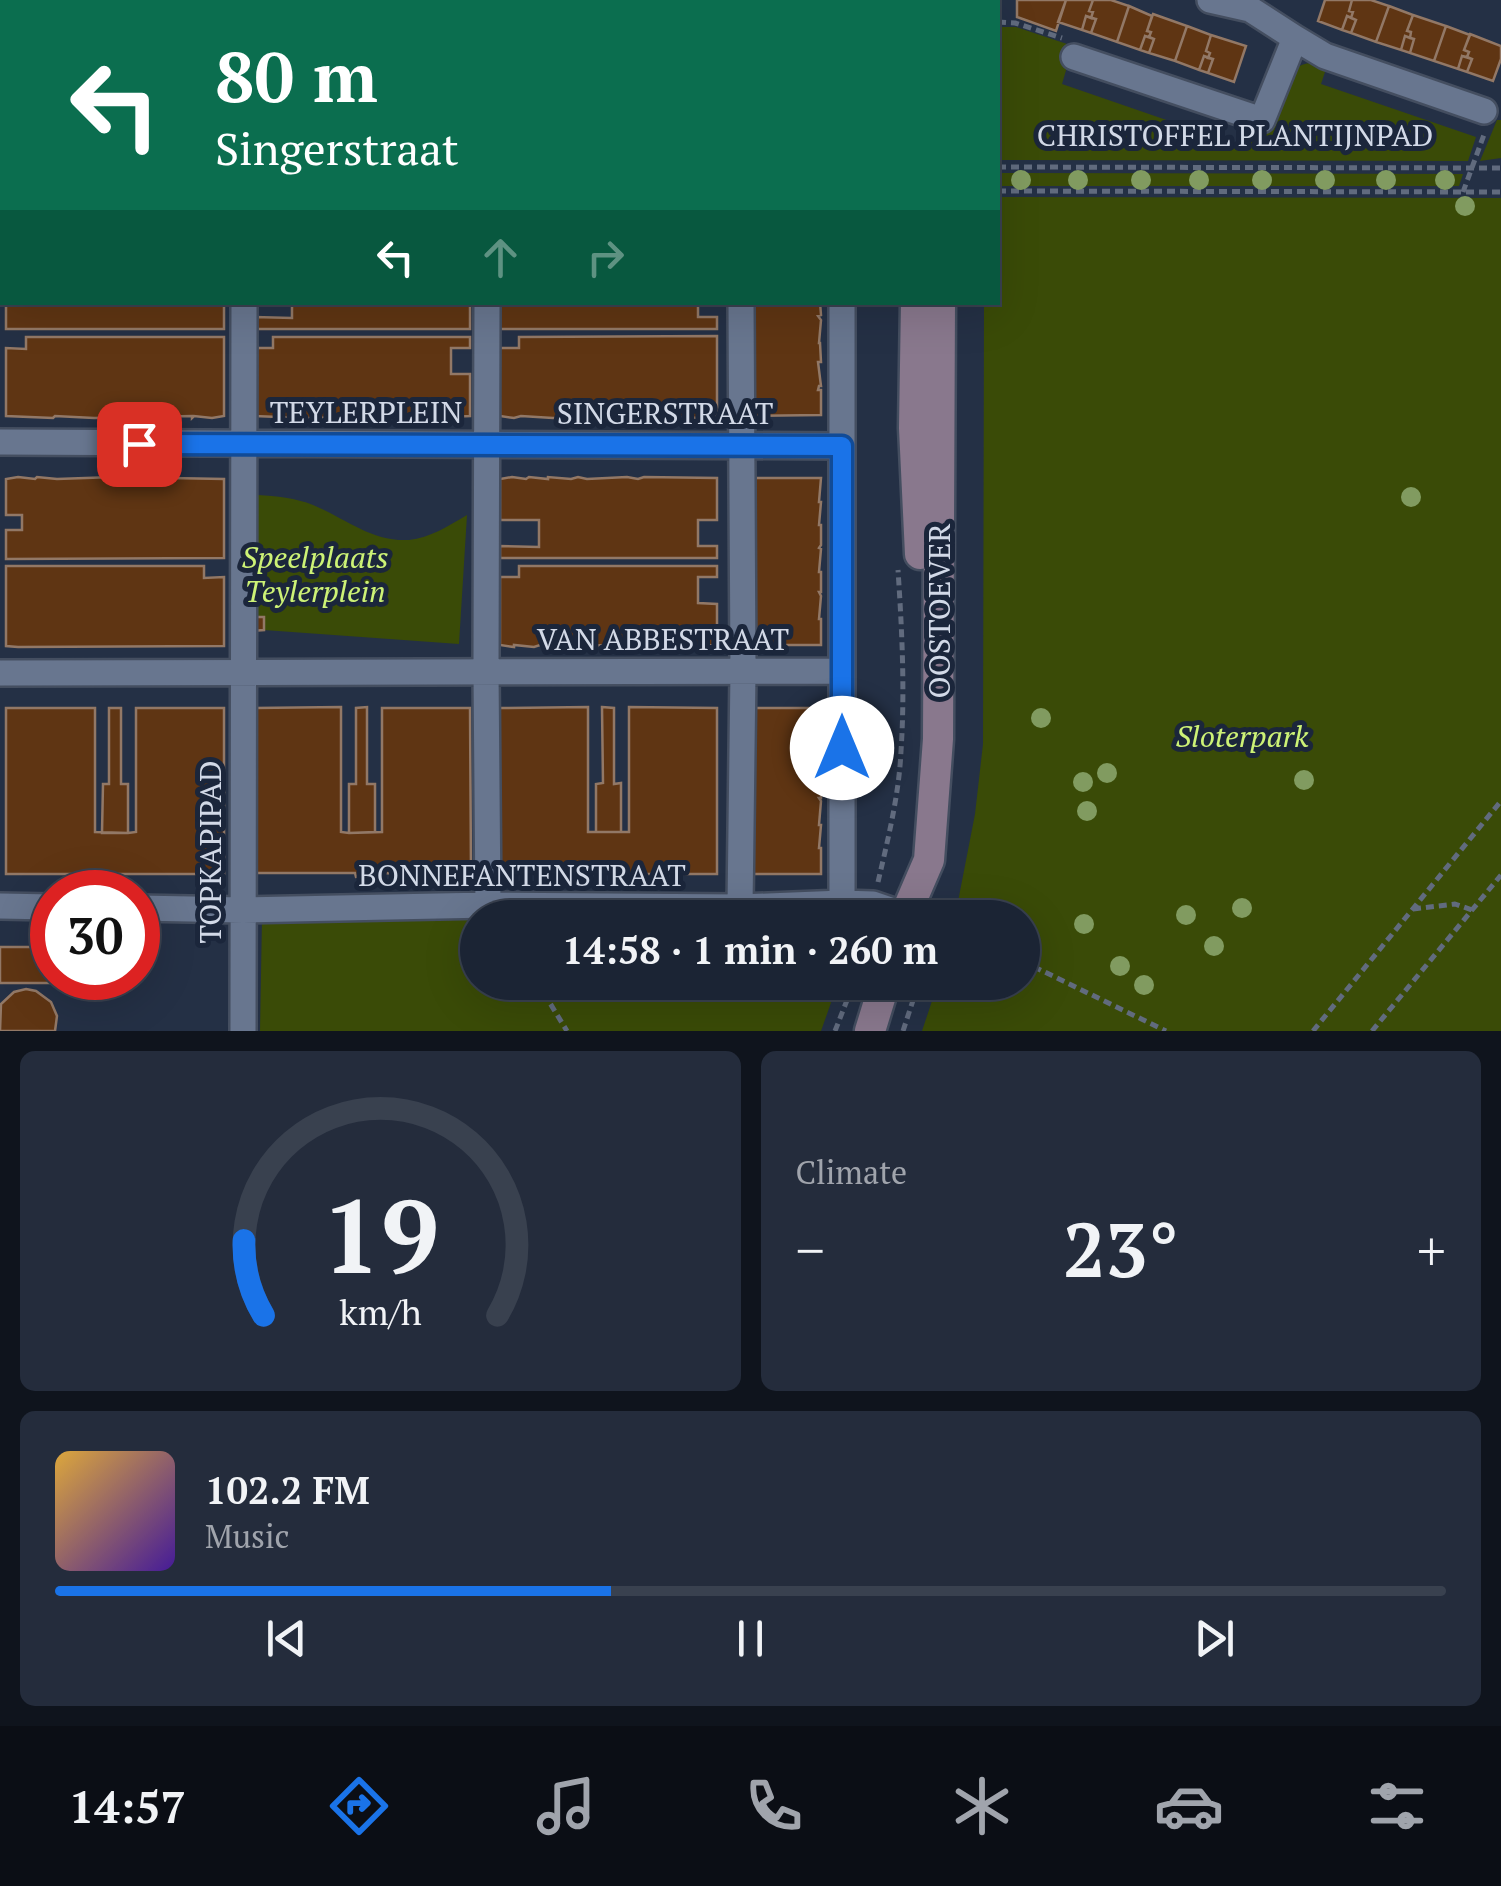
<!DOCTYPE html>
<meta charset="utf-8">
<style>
body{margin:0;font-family:"PT Serif",serif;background:#242c3c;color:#f1f3f6;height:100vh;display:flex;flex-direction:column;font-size:38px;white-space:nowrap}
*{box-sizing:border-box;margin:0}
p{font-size:32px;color:#a0a4ac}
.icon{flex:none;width:55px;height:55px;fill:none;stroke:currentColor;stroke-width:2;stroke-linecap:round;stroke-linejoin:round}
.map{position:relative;height:1031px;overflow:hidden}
.sheet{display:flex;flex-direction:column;gap:20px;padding:20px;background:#0f141d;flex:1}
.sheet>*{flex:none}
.hud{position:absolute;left:0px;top:0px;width:1000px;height:305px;box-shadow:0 10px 40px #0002,0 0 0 2px #39414f;background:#0b6e4f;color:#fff;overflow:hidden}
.speed{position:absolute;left:30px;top:870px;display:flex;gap:20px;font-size:50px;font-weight:700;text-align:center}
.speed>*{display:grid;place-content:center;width:130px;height:130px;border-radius:50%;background:#1b2434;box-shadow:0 10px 40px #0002,0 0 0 2px #39414f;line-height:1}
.speed .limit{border:15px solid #d22;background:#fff;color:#111}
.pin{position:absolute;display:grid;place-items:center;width:85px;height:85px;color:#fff;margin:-42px;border-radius:20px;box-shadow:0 5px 15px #0006}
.me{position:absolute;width:110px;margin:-55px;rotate:0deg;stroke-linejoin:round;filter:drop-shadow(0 0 8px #0008)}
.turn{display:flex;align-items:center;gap:35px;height:210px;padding:0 50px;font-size:45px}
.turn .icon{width:130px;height:130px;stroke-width:2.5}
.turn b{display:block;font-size:70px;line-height:85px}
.lanes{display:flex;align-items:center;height:95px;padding:0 50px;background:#0003;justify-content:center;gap:50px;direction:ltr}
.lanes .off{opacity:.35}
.big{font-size:75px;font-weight:700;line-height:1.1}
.sheet .card{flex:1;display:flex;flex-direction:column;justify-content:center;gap:15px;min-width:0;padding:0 35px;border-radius:15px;background:#242c3c}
.sheet .dial{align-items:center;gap:0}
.dial svg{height:260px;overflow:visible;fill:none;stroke:#39414f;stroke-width:7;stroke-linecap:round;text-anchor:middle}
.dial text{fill:#f1f3f6;stroke:none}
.song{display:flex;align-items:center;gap:30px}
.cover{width:120px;height:120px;border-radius:15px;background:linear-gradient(135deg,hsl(40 70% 55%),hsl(260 70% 35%))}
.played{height:10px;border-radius:5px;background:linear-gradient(90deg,#1a73e8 40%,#39414f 40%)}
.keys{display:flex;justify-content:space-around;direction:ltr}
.heat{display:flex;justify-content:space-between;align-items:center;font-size:55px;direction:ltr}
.sheet .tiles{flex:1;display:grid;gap:20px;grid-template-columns:1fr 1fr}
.card:last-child{grid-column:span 2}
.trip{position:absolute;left:460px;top:900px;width:580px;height:100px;border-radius:50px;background:#1b2434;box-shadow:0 10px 40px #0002,0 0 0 2px #39414f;font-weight:700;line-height:100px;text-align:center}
.dock{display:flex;height:160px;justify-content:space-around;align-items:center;background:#0b0e15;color:#a0a4ac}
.dock .icon{width:70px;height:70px}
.dock .on{color:#1a73e8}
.dock b{font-size:45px;color:#f1f3f6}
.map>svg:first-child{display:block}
</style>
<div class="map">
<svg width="1501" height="1031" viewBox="0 0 1501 1031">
<rect width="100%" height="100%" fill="#243045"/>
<path fill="#3a4b07" d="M 998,27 L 1016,27 L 1070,45 L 1065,60 L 1067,67 L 1062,84 L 1236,144 L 1242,128 C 1255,132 1262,135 1273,126 C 1282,97 1284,51 1327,66 L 1321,84 L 1476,137 L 1468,161 L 998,160 Z
M 1497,120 L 1501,120 L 1501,158 L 1480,161 Z
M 1002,173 L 1463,174 L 1459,186 L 998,186 L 998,174 Z
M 1002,197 L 1501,198 L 1501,1031 L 922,1031 L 938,983 L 1022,982 L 1022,918 L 955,917 L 975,814 L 983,744 L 984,303 L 998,302 L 998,198 Z
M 258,495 C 276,496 296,498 313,505 C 345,518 371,542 409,540 C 430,538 448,526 467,515 L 459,644 L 264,630 L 264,617 L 249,617 Z
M 262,918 L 477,920 L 478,982 L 838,983 L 821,1031 L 260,1031 Z"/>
<path fill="#5f3513" stroke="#927866" stroke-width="2.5" d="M 768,0 L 827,0 L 827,2 L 768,2 Z
M 1017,0 L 1066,0 L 1056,31 L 1017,17 Z
M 1066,0 L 1093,0 L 1089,11 L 1093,12 L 1091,18 L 1086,16 L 1082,30 L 1058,22 Z
M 1093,0 L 1111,0 L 1129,6 L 1117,42 L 1091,33 L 1096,19 L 1091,18 L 1093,12 L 1089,11 Z
M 1325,0 L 1352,0 L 1349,11 L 1353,12 L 1351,18 L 1347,16 L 1342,30 L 1318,21 Z
M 1352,0 L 1371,0 L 1389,6 L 1376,42 L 1351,33 L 1356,20 L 1351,18 L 1353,12 L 1349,11 Z
M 1129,6 L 1152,16 L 1147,31 L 1151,32 L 1149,37 L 1145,36 L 1140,50 L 1117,42 Z
M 1389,6 L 1413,15 L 1407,31 L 1411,32 L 1410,38 L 1405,36 L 1401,50 L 1376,42 Z
M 1153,14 L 1187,26 L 1175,61 L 1149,53 L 1154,39 L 1149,37 L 1151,32 L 1147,31 Z
M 1413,15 L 1446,26 L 1434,61 L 1410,53 L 1414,39 L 1410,38 L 1411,32 L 1407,31 Z
M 1086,16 L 1096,19 L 1091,33 L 1082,30 Z
M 1347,16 L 1356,20 L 1351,33 L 1342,30 Z
M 1187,26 L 1211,35 L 1206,51 L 1210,53 L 1208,58 L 1204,56 L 1199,70 L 1175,61 Z
M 1446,26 L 1470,35 L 1464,50 L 1469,52 L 1467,57 L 1462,56 L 1458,69 L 1434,61 Z
M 1470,34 L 1501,46 L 1501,59 L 1493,81 L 1467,72 L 1472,59 L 1467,57 L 1469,52 L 1464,50 Z
M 1211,35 L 1246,46 L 1234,82 L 1208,73 L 1213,59 L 1208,58 L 1210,53 L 1206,51 Z
M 1145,36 L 1154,39 L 1149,53 L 1140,50 Z
M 1405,36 L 1414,39 L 1410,53 L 1401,50 Z
M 1204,56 L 1213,59 L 1208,73 L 1199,70 Z
M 1462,56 L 1472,59 L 1467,72 L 1458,69 Z
M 6,302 L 224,302 L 224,329 L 6,329 Z
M 292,302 L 470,302 L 470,329 L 253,329 L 253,317 L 292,318 Z
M 500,302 L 698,302 L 698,317 L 717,317 L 717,329 L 499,329 Z
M 750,302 L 820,302 L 821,315 L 818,316 L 821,320 L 819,343 L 820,343 L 821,362 L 818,362 L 821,386 L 819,386 L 818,390 L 821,390 L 821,415 L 750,416 Z
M 717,336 L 717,416 L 706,418 L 618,416 L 612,418 L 590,416 L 588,418 L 588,416 L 553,418 L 521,416 L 514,418 L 500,416 L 499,348 L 519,348 L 519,337 Z
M 26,337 L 224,337 L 224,416 L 212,418 L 194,416 L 192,418 L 192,416 L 94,418 L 55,416 L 53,418 L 6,416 L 6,348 L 26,349 Z
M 273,337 L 470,337 L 470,348 L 451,348 L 451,374 L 470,374 L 470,416 L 421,418 L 402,416 L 304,418 L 253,416 L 253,348 L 273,348 Z
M 18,477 L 35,479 L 37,477 L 57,479 L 114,477 L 224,479 L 224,558 L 6,559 L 6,530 L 22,530 L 22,515 L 6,515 L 6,479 Z
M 512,477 L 526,479 L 529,477 L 548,479 L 548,477 L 571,479 L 578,477 L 587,479 L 627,477 L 638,479 L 644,477 L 717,478 L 717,520 L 698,520 L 698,546 L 717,546 L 717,558 L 500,558 L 500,546 L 539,547 L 539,520 L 500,520 L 500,479 Z
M 750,478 L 821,478 L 819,502 L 821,502 L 819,525 L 821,525 L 821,545 L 819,548 L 821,549 L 819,572 L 821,572 L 821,592 L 819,592 L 821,596 L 819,619 L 821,619 L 821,645 L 750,645 Z
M 6,566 L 204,566 L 204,578 L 224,577 L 224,646 L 18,647 L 6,646 Z
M 519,566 L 717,566 L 717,577 L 698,577 L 698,603 L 717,604 L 717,645 L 668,647 L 657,645 L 651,647 L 629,645 L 627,647 L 609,645 L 607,647 L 607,645 L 551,647 L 540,645 L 534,647 L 514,645 L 514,647 L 500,645 L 500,577 L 519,577 Z
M 249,617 L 264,617 L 264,630 L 249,631 Z
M 341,707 L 341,832 L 349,833 L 382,832 L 382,708 L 470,708 L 471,874 L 365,873 L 365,876 L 356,877 L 355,873 L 255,873 L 253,708 Z
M 367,707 L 367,784 L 375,784 L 375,832 L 349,833 L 349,784 L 356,784 L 356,708 Z
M 588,707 L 588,832 L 629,832 L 629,707 L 717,708 L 717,874 L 500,874 L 499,708 Z
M 602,707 L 614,708 L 614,784 L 621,783 L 621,832 L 596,832 L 596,784 L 603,783 Z
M 6,708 L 95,708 L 95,832 L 128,833 L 136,832 L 136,708 L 224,708 L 224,874 L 6,874 Z
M 109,708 L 121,708 L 121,784 L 128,784 L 128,833 L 102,833 L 103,784 L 109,784 Z
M 750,708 L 821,708 L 819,731 L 821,731 L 821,750 L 819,750 L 821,754 L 819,778 L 821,778 L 821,798 L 819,798 L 821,801 L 819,825 L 821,825 L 819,848 L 821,848 L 821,874 L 750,874 Z
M 0,947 L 52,947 L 52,978 L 91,978 L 91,983 L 0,983 Z
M 26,989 L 36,991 L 51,1002 L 57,1016 L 55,1031 L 0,1031 L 1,1004 L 14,992 Z"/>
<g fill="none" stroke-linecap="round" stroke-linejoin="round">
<defs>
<path id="street" d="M 1210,0 L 1250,9 L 1295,38
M 1074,57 L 1262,120 L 1295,38 L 1325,56 L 1484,111
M 0,101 L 2,101
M 0,220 L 2,220
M 487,302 L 486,672 L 488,905
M 842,302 L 842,903
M 0,442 L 842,446
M 0,673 L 841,671
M 0,906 L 52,907
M 740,907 L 743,671 L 741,302
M 138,908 L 243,910 L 488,905 L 740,907 L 842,903 L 873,904 L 905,915
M 243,1031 L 244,302"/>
<path id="secondary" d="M 905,0 L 905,2
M 936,2 L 936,0
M 0,159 L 2,159
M 916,302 L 914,428 L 920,554
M 904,918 L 929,860 L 938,739 L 940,302
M 870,1031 L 885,982"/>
</defs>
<use href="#street" stroke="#444e60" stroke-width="30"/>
<use href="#secondary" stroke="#444e60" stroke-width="35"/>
<path stroke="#616b7e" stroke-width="5" stroke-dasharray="8 5" stroke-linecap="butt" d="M 5,0 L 5,2
M 244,0 L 244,2
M 506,0 L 507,2
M 860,0 L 860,2
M 970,0 L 970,2
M 760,2 L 761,0
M 998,22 L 1015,23 L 1062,38
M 0,61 L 2,52
M 998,167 L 1501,168
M 998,191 L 1501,192
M 1463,192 L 1485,132
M 878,882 C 888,839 899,795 901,751 C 905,691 902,630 898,570
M 1413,909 L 1455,904 L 1472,910
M 1022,961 L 1166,1031
M 537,982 L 567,1031
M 835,1031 L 851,990
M 903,1031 L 919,982
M 1313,1031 L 1501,801
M 1372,1031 L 1501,875"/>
<use href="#street" stroke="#68768f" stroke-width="25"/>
<use href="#secondary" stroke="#89788d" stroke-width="30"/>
</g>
<g fill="#819b60">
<circle cx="1021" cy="180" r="10"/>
<circle cx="1078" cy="180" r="10"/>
<circle cx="1141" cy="180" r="10"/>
<circle cx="1199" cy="180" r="10"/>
<circle cx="1262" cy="180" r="10"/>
<circle cx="1325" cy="180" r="10"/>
<circle cx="1386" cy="180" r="10"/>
<circle cx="1445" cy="180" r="10"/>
<circle cx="1465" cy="206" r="10"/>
<circle cx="1411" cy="497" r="10"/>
<circle cx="1041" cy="718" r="10"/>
<circle cx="1107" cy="773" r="10"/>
<circle cx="1304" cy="780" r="10"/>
<circle cx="1083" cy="782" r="10"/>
<circle cx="1087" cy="811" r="10"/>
<circle cx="1242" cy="908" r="10"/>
<circle cx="1186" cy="915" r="10"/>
<circle cx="1084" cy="924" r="10"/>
<circle cx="1214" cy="946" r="10"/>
<circle cx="1120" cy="966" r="10"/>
<circle cx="1144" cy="985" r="10"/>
</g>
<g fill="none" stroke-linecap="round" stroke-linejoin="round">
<defs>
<path id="route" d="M 139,444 L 842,446 L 842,748"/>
</defs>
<use href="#route" stroke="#114b97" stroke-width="25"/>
<use href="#route" stroke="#1a73e8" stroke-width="18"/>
</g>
<g text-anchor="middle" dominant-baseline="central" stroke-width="10" stroke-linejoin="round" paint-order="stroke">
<g font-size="30" fill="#d2d9e7" stroke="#1b263b">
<text x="1235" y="135">CHRISTOFFEL PLANTIJNPAD</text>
<text x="366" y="412">TEYLERPLEIN</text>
<text x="665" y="413">SINGERSTRAAT</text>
<text transform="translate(939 611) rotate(-90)">OOSTOEVER</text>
<text x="663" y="639">VAN ABBESTRAAT</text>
<text transform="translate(210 852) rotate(-90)">TOPKAPIPAD</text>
<text x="522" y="875">BONNEFANTENSTRAAT</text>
</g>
<g font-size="30" font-style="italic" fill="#cdf276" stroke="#1b263b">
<text x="315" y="557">Speelplaats<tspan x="315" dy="34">Teylerplein</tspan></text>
<text x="1242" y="736">Sloterpark</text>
</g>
</g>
</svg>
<div class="speed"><div class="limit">30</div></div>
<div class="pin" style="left:139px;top:444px;background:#d93025"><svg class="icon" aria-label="arrive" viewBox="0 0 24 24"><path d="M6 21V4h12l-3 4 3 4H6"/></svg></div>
<svg class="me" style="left:842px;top:748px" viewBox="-20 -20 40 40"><circle r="19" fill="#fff"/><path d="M0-13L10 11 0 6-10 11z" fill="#1a73e8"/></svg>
<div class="trip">14:58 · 1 min · 260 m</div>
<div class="hud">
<div class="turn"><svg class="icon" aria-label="left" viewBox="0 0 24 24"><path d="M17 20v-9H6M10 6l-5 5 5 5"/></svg><div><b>80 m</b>Singerstraat</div></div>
<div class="lanes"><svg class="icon" aria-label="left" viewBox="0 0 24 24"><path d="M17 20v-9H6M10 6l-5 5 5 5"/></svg><svg class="icon off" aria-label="ahead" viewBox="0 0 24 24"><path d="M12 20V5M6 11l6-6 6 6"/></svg><svg class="icon off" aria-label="right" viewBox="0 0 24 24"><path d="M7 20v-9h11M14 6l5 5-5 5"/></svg></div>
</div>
</div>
<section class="sheet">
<div class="tiles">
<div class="card dial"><svg viewBox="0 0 100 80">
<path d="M14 69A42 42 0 1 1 86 69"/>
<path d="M14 69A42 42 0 0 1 8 46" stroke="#1a73e8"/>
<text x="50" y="56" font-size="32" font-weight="700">19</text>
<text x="50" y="72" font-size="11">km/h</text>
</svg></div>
<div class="card"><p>Climate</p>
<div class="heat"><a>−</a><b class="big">23°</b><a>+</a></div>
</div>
<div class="card">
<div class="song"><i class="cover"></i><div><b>102.2 FM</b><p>Music</p></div></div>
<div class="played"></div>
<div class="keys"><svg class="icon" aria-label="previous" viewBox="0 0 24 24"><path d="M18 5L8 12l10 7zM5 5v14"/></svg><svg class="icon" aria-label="pause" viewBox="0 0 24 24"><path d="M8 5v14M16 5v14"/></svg><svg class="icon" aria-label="next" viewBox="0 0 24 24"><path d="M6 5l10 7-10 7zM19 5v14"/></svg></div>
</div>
</div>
</section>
<nav class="dock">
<b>14:57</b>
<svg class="icon on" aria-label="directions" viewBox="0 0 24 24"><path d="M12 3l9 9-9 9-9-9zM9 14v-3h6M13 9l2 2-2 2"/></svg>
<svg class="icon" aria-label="music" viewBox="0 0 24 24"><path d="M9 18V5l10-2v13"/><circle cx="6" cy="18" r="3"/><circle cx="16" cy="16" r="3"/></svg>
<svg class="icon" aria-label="phone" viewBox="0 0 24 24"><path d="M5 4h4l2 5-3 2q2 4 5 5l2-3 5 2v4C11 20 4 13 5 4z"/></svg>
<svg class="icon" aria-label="climate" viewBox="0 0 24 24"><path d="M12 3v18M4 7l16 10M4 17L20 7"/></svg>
<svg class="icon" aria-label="car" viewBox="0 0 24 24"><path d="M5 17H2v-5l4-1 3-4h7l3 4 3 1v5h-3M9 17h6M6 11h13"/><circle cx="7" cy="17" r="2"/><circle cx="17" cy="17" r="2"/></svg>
<svg class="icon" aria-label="filters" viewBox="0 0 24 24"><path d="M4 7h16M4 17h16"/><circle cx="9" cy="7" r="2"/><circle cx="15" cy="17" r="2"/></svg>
</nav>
